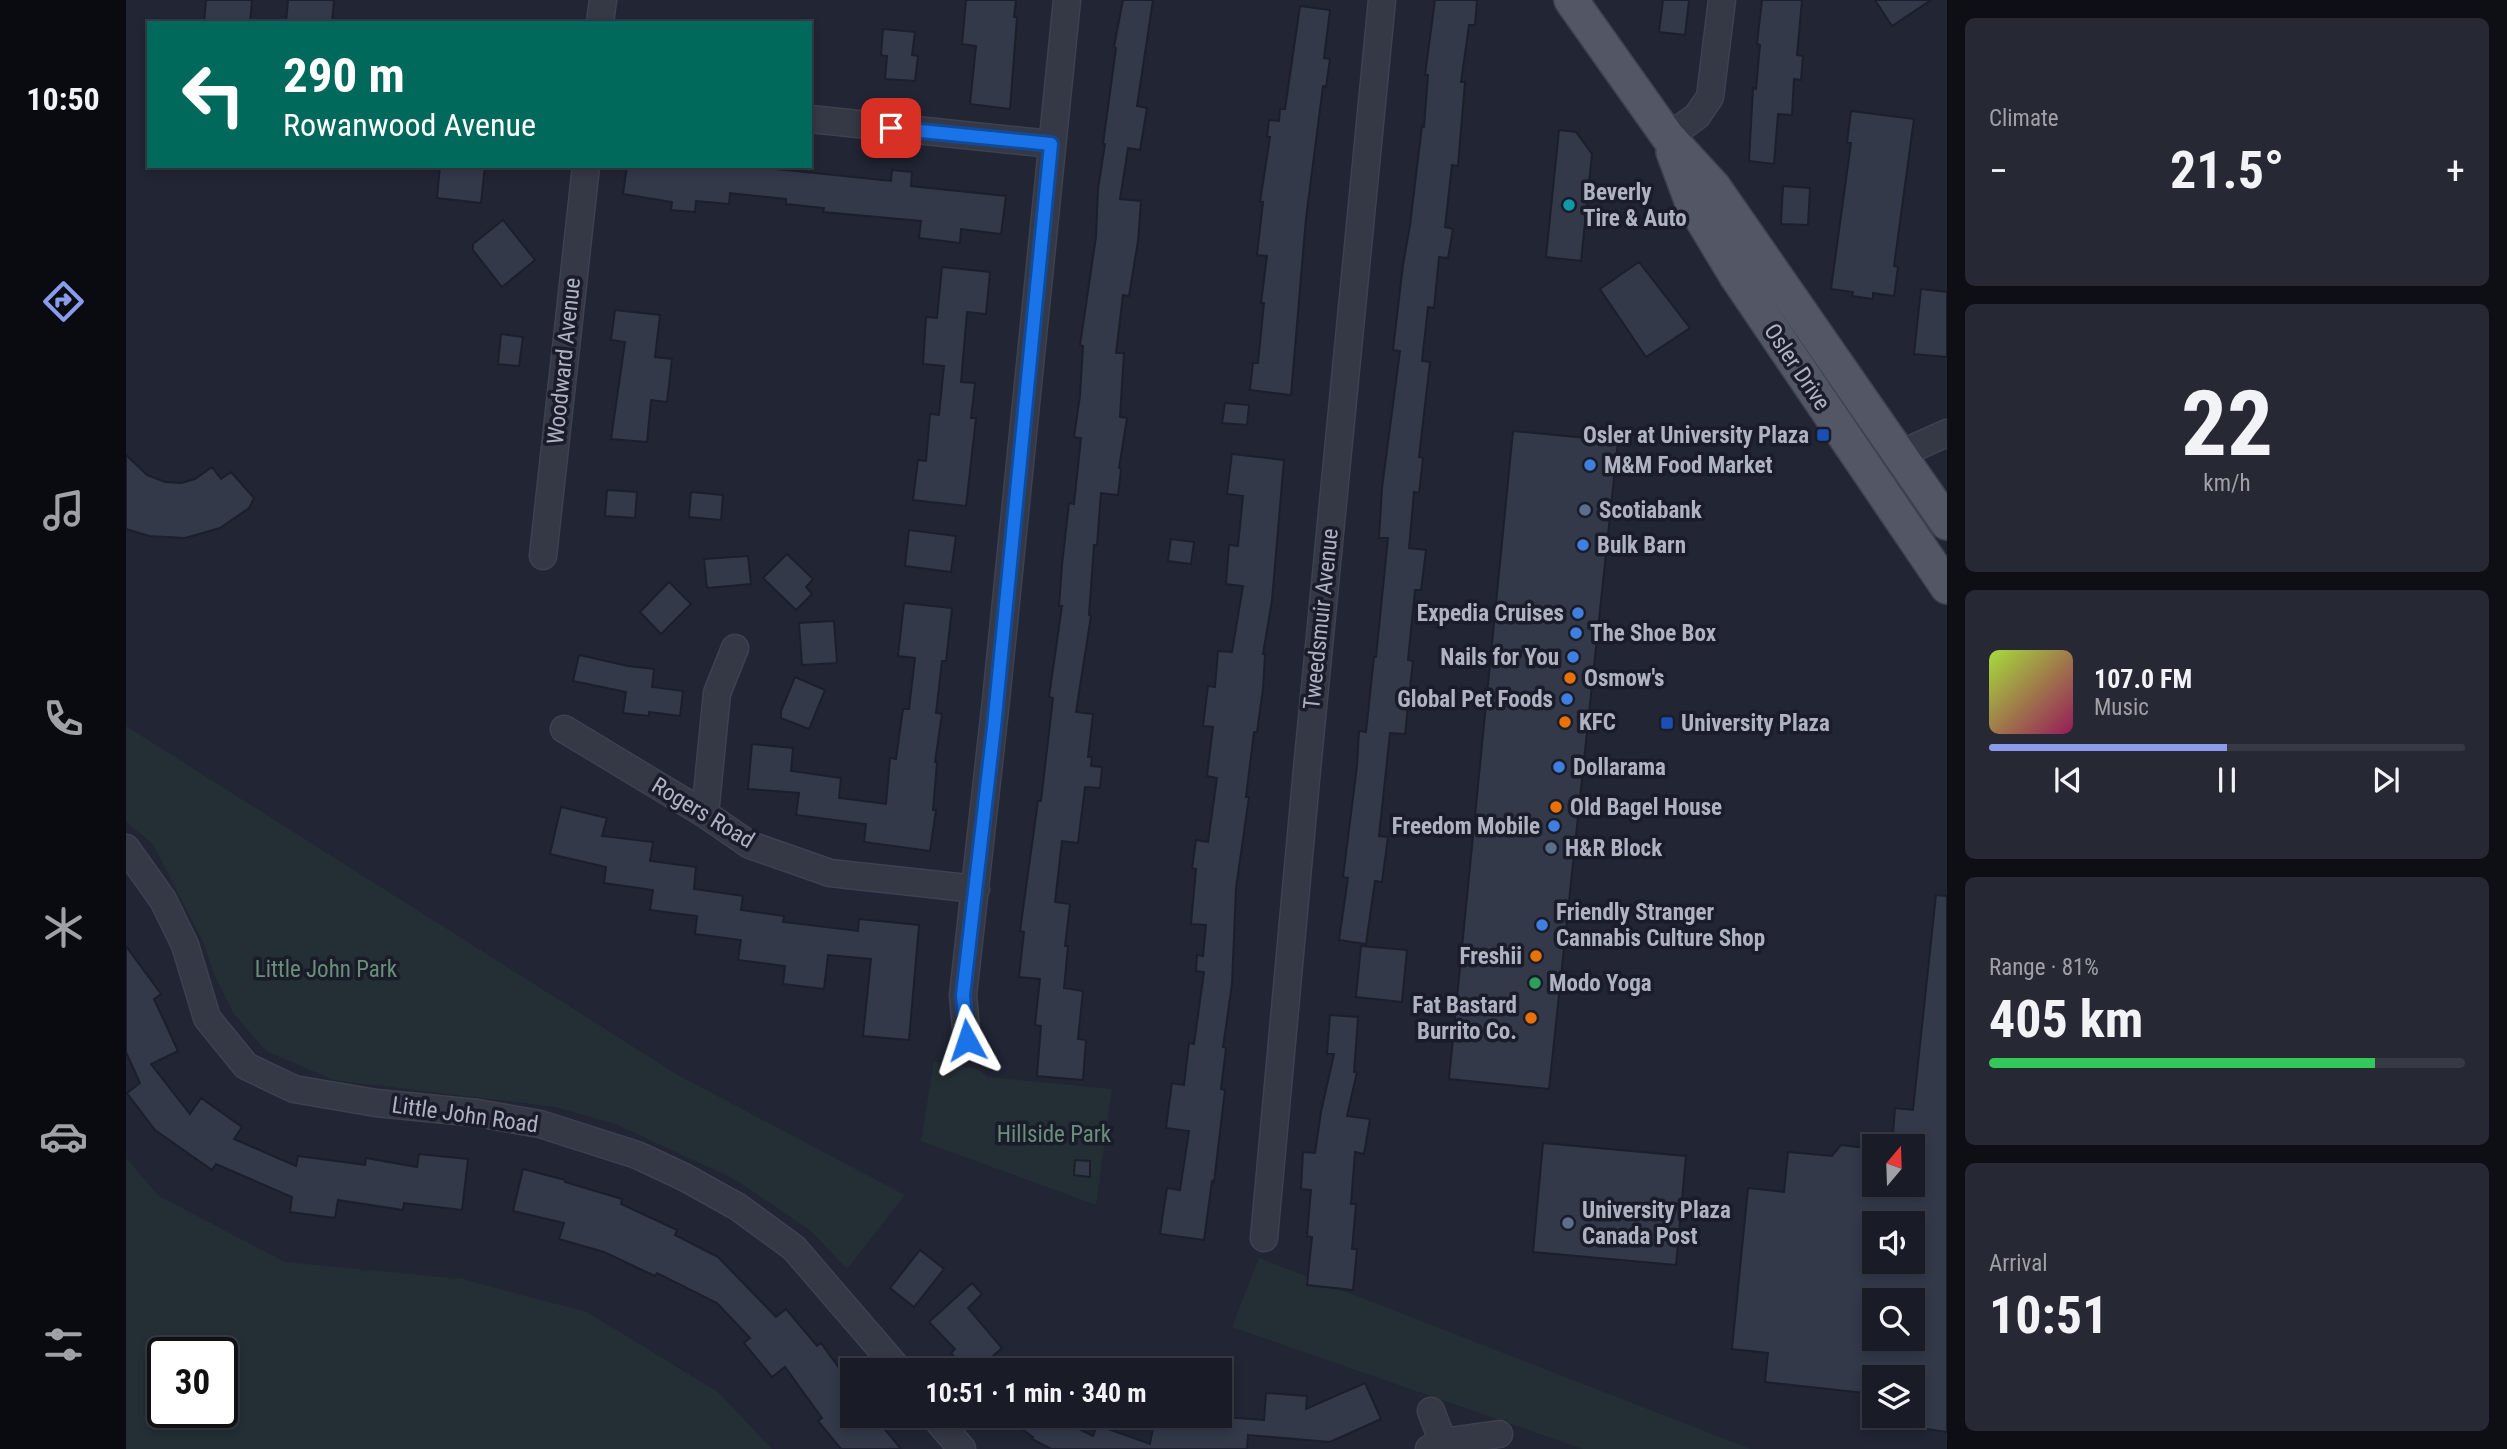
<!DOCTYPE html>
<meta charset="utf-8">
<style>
body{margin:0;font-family:"Roboto Condensed",sans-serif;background:#262933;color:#f1f3f6;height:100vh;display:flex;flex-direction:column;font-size:26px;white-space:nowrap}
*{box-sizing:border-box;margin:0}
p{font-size:23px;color:#9fa1a7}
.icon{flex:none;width:38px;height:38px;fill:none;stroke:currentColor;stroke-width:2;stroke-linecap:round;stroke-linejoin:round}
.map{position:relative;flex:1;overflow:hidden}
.panel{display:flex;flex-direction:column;gap:18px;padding:18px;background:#0e0f15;width:560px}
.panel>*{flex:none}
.top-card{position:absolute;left:21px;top:21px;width:665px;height:147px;border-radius:0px;box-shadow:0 4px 10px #0003,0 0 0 2px #373a44;background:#00695c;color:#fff;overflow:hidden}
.needle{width:46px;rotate:19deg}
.fabs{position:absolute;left:1736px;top:1134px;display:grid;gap:14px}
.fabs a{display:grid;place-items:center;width:63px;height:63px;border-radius:0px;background:#191c27;box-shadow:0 4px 10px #0003,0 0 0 2px #373a44;font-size:35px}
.speed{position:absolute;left:21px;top:1337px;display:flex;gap:14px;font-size:35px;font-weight:700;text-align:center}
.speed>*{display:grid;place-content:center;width:91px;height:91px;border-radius:50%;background:#191c27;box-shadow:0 4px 10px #0003,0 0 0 2px #373a44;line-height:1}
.speed .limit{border:4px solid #111;border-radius:10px;background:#fff;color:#111}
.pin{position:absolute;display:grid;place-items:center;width:60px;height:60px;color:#fff;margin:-30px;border-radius:14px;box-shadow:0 4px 10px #0006}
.me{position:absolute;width:77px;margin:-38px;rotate:355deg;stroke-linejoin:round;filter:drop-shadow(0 0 5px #0008)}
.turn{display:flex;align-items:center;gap:24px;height:147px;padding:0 21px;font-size:32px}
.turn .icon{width:91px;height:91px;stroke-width:2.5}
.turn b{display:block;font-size:49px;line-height:60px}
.big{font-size:52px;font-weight:700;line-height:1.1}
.panel .tile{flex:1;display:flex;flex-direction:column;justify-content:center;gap:10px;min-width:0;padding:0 24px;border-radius:10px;background:#262933}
.panel .dial{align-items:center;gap:0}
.dial b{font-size:91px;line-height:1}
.song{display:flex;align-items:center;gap:21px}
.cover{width:84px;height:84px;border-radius:10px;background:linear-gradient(135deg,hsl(80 70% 55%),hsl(330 70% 35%))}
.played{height:7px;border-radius:4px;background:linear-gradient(90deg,#8a9beb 50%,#373a44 50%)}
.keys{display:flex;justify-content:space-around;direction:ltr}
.heat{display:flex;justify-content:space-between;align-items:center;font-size:38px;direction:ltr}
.charge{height:10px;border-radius:5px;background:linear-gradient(90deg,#34c759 81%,#373a44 0)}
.trip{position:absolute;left:714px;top:1358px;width:392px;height:70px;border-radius:0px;background:#191c27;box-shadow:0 4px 10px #0003,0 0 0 2px #373a44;font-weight:700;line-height:70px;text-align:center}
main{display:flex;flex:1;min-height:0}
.tabs{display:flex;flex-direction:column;width:126px;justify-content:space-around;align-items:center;background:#0a0b10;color:#9fa1a7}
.tabs .icon{width:49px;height:49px}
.tabs .on{color:#8a9beb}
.tabs b{font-size:32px;color:#f1f3f6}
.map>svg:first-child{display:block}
</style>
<main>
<nav class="tabs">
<b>10:50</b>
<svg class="icon on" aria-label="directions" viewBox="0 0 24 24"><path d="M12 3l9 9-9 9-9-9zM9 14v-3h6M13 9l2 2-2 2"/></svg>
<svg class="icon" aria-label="music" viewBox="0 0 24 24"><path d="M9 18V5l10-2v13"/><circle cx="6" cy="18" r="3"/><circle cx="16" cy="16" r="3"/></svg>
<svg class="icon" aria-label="phone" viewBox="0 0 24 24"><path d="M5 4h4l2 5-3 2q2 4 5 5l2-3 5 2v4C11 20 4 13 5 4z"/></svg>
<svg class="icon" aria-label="climate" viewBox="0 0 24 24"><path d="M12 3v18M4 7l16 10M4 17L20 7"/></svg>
<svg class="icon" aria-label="car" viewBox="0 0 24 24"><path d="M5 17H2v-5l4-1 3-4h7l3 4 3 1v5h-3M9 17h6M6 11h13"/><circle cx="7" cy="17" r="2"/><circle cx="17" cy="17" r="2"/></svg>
<svg class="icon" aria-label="filters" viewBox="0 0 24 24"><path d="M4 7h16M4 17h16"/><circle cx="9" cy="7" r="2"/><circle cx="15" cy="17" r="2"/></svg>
</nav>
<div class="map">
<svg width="1821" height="1449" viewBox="0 0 1821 1449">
<rect width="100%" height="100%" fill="#212534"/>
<path fill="#232f35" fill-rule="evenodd" d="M 0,726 L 552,1075 L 779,1195 L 721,1269 L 685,1231 L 610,1180 L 489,1124 L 429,1107 L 207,1080 L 140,1051 L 108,1014 L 87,972 L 78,944 L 27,844 L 0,822 Z
M 808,1061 L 851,1069 L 862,1077 L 986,1089 L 970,1205 L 795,1141 Z
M 0,1158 L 33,1196 L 159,1262 L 336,1279 L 461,1312 L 592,1392 L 646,1449 L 0,1449 ZM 37,1353 L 96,1353 L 96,1412 L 37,1412 Z
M 1133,1258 L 1625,1449 L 1457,1449 L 1106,1327 Z"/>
<path fill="#34394a" stroke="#1c1f2b" stroke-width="2" fill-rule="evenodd" d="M 80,0 L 126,0 L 124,23 L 78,23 Z
M 162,0 L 208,0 L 206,23 L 160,23 Z
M 840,0 L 890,0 L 888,17 L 891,17 L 884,109 L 844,104 L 850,46 L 836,44 Z
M 997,0 L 1027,0 L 1011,106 L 1021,108 L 1014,150 L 1002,148 L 994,199 L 1015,201 L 1012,241 L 1003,296 L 997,295 L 990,353 L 998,353 L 994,417 L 1001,418 L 993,468 L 995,469 L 992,495 L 975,493 L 971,545 L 968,545 L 963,615 L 965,616 L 950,712 L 967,714 L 962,757 L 966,757 L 965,766 L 976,767 L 974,788 L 959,787 L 952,843 L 936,841 L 929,902 L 944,904 L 939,946 L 942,946 L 938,988 L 957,991 L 952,1039 L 960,1040 L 957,1080 L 911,1076 L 915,1026 L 909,1025 L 914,979 L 893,977 L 898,932 L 894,931 L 912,801 L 915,801 L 927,698 L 923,697 L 936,606 L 933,606 L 936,565 L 943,503 L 948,504 L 955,438 L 948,437 L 954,396 L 957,346 L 954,345 L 970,237 L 972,189 L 979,144 L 977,144 L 990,48 L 988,47 Z
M 1309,0 L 1351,0 L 1349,25 L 1343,25 L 1335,82 L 1339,82 L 1332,166 L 1326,165 L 1319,227 L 1327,229 L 1322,258 L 1313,257 L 1308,308 L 1302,307 L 1296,361 L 1304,362 L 1293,457 L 1297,458 L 1293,493 L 1288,492 L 1283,548 L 1300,550 L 1295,590 L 1289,590 L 1282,660 L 1287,661 L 1279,734 L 1264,733 L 1253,836 L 1262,837 L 1256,882 L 1249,881 L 1240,944 L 1213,940 L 1222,878 L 1217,877 L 1231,766 L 1233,731 L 1240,732 L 1248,657 L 1250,657 L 1262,538 L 1253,538 L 1256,488 L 1274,351 L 1267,350 L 1277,265 L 1284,225 L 1296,126 L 1298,127 L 1302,75 L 1299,75 Z
M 1537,0 L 1563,0 L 1559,35 L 1533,32 Z
M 1636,0 L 1676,0 L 1671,55 L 1677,56 L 1675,80 L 1668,79 L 1666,115 L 1652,114 L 1648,164 L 1623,161 L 1627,88 L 1630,89 L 1634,45 L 1631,44 Z
M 1749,0 L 1805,0 L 1766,26 Z
M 1174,6 L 1204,10 L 1198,58 L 1204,59 L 1200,87 L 1197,86 L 1180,218 L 1165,395 L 1124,390 L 1127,363 L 1132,363 L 1138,303 L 1135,303 L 1141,256 L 1131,255 L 1137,202 L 1134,202 L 1144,137 L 1141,137 L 1143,120 L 1153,121 L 1154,109 L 1159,109 Z
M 757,29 L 789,32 L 786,55 L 792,56 L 789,81 L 759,79 L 761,56 L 755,55 Z
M 1725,111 L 1788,119 L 1768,266 L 1772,267 L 1768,296 L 1747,293 L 1747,299 L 1726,296 L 1727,292 L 1705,289 L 1725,143 L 1721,143 Z
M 1433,130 L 1450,132 L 1466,154 L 1455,261 L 1420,257 Z
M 314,166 L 359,166 L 355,203 L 311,198 Z
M 501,166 L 651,166 L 651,169 L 765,181 L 766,170 L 786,172 L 785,186 L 880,196 L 875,234 L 835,229 L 834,243 L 793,238 L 795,221 L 697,212 L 698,208 L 660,204 L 660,199 L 604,193 L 603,204 L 570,201 L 569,212 L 545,210 L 546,202 L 497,194 Z
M 1657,186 L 1684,188 L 1682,225 L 1655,224 Z
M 377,220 L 409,260 L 376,287 L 347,250 L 347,244 Z
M 1513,262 L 1564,328 L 1520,357 L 1474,289 Z
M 816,267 L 864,272 L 860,314 L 841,312 L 835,382 L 849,383 L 845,418 L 850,418 L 840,506 L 787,500 L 792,460 L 800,461 L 804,414 L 813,415 L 818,366 L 797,364 L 800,317 L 811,318 Z
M 1795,289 L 1821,292 L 1821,357 L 1788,354 Z
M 489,310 L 534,315 L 529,357 L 546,359 L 541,402 L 525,400 L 521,442 L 485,439 L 499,342 L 485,340 Z
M 375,334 L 397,337 L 393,366 L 372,364 Z
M 1099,403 L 1123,405 L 1121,425 L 1096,423 Z
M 1387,431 L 1492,441 L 1423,1089 L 1323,1079 Z
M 1106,454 L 1158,460 L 1146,600 L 1137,654 L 1139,654 L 1137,689 L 1131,732 L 1128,732 L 1120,797 L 1123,797 L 1110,888 L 1106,984 L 1097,1047 L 1100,1048 L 1095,1089 L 1099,1090 L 1088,1182 L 1086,1181 L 1078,1240 L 1034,1234 L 1041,1188 L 1054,1190 L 1063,1131 L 1040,1128 L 1046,1083 L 1058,1085 L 1063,1043 L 1068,1044 L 1078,972 L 1070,971 L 1071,955 L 1077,956 L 1080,925 L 1065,924 L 1070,869 L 1066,868 L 1070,840 L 1082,842 L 1091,778 L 1081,776 L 1087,727 L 1077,726 L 1082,686 L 1089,687 L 1092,651 L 1106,652 L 1117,586 L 1100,584 L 1103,545 L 1112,546 L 1117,496 L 1101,494 Z
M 0,455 L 21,475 L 39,482 L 55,483 L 69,479 L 86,467 L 95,479 L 105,472 L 128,498 L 123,508 L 94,528 L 59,538 L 23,536 L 0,529 Z
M 481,490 L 511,492 L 509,518 L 479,516 Z
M 565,492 L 597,495 L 595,520 L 563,517 Z
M 783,530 L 830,536 L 825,572 L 779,566 Z
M 1045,539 L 1068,542 L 1065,564 L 1042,561 Z
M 661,554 L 687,579 L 680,587 L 686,594 L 670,610 L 637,578 Z
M 622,556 L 625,584 L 581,588 L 578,559 Z
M 543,582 L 565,604 L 535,634 L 514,612 Z
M 778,603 L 826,608 L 820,661 L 816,661 L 810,713 L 816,714 L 809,762 L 811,762 L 807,810 L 810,810 L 804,851 L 738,842 L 740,824 L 670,815 L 673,793 L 622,789 L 626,744 L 667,748 L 665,771 L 715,778 L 713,798 L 760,804 L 764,758 L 770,759 L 777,709 L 783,709 L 789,658 L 772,656 Z
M 708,621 L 711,663 L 676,665 L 673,623 Z
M 453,655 L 502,666 L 528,669 L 526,687 L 557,691 L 554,716 L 523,712 L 523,716 L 497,713 L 500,692 L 447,681 Z
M 669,677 L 699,690 L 683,729 L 655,718 L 655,711 Z
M 435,807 L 481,818 L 476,836 L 527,842 L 524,861 L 570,867 L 568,889 L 617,896 L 615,910 L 658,916 L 657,922 L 732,931 L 733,919 L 793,925 L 783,1040 L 737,1036 L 745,959 L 702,955 L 698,989 L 657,984 L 659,966 L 612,960 L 615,940 L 569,934 L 571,916 L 524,910 L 527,890 L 478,883 L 480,867 L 424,854 Z
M 1810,895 L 1821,896 L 1821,1432 L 1787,1427 L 1787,1377 L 1748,1377 L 1748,1394 L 1639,1382 L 1642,1353 L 1606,1349 L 1622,1188 L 1658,1192 L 1662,1152 L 1706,1156 L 1715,1145 L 1748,1149 L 1748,1185 L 1787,1185 L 1787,1146 L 1766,1146 L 1769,1108 L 1787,1110 ZM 1748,1223 L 1787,1223 L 1787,1262 L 1748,1262 ZM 1748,1300 L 1787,1300 L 1787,1339 L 1748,1339 Z
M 0,946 L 35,994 L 28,999 L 52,1051 L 25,1064 L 64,1114 L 75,1098 L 116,1127 L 108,1139 L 170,1166 L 172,1156 L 239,1165 L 240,1158 L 291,1167 L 293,1154 L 342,1159 L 336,1210 L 278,1203 L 277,1210 L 212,1200 L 209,1218 L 164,1212 L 166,1197 L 90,1164 L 86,1170 L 29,1130 L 1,1093 L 14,1083 L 0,1052 Z
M 1235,946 L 1281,950 L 1276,1002 L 1230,997 Z
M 1204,1015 L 1232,1017 L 1228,1072 L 1231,1072 L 1221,1116 L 1244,1119 L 1238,1154 L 1229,1152 L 1225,1204 L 1230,1204 L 1226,1249 L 1231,1249 L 1227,1290 L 1181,1285 L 1186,1237 L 1181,1236 L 1185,1190 L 1175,1189 L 1177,1152 L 1189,1153 L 1195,1112 L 1208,1054 L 1201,1054 Z
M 1417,1143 L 1560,1156 L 1550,1265 L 1407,1252 Z
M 949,1160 L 964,1161 L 964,1177 L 948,1175 Z
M 397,1169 L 439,1180 L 439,1182 L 496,1199 L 495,1204 L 551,1230 L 549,1235 L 592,1257 L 650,1317 L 660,1309 L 691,1346 L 695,1343 L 726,1386 L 726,1416 L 748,1416 L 775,1449 L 715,1449 L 692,1421 L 696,1418 L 659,1367 L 646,1377 L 618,1343 L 624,1338 L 591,1303 L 531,1273 L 529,1276 L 478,1252 L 433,1239 L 438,1223 L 387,1211 Z
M 794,1250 L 818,1269 L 788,1307 L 764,1288 Z
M 846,1283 L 856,1294 L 842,1308 L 876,1348 L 851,1370 L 840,1370 L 825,1353 L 829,1349 L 803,1322 Z
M 1239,1383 L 1255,1419 L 1204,1442 L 1122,1435 L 1121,1449 L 925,1449 L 906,1439 L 907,1437 L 878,1416 L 928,1416 L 967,1436 L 971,1425 L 1024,1444 L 1029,1417 L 1081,1427 L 1082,1416 L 1138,1420 L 1140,1393 L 1181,1396 L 1180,1409 Z"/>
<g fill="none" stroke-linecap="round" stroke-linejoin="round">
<defs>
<path id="minor" d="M 474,23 L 477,0
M 684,119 L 925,144
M 1542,137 L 1571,116 L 1584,97 L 1596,0
M 1774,454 L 1821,433
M 417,556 L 460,166
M 438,729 L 579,814 L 624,845 L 704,873 L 850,889
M 579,814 L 591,693 L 609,648
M 0,848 L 37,900 L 59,945 L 81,1018 L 120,1066 L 168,1089 L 250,1103 L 351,1113 L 414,1124 L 511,1155 L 558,1177 L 612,1207 L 668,1248 L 773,1370
M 841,1040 L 837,995 L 870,700 L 941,0
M 1138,1238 L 1181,769 L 1256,0
M 1305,1411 L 1317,1442
M 808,1416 L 836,1449
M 1303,1449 L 1317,1442 L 1373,1434"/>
<path id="major" d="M 1445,0 L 1542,137 L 1588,187 L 1821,523
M 1547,152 L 1566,203 L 1610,276 L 1821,587"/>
</defs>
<use href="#minor" stroke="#3e414e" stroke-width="29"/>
<use href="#major" stroke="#3e414e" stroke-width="36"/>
<use href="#minor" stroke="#353845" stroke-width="26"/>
<use href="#major" stroke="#535665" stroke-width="33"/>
</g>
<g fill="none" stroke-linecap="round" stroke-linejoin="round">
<defs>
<path id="route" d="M 765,128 L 925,144 L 868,727 L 837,995 L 841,1040"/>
</defs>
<use href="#route" stroke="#114b97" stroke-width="18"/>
<use href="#route" stroke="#1a73e8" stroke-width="12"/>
</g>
<circle fill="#0f9aa8" stroke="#1a1d29" stroke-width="2.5" cx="1443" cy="205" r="7"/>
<g fill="#1a4fb4" stroke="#1a1d29" stroke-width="2.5">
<rect x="1690" y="428" width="14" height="14" rx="3.5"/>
<rect x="1534" y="716" width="14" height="14" rx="3.5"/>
</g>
<g fill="#3f7fe0" stroke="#1a1d29" stroke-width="2.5">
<circle cx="1464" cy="465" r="7"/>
<circle cx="1457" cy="545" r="7"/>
<circle cx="1452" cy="613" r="7"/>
<circle cx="1450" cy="633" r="7"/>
<circle cx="1447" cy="657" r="7"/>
<circle cx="1441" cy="699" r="7"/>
<circle cx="1433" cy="767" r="7"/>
<circle cx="1428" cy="826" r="7"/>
<circle cx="1416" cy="925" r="7"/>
</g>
<g fill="#5c6f8a" stroke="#1a1d29" stroke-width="2.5">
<circle cx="1459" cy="510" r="7"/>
<circle cx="1425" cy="848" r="7"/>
<circle cx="1442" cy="1223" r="7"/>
</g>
<g fill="#e8710a" stroke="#1a1d29" stroke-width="2.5">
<circle cx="1444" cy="678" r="7"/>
<circle cx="1439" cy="722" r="7"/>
<circle cx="1430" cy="807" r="7"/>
<circle cx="1410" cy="956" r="7"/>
<circle cx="1405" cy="1018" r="7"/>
</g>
<circle fill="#2e9e5b" stroke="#1a1d29" stroke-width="2.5" cx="1409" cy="983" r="7"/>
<g text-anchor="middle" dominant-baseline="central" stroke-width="7" stroke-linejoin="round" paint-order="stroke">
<g font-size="23" font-weight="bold" fill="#afb2c1" stroke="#1a1d29" text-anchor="start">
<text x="1457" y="192">Beverly<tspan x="1457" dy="26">Tire &amp; Auto</tspan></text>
<text x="1683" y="435" text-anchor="end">Osler at University Plaza</text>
<text x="1478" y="465">M&amp;M Food Market</text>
<text x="1473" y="510">Scotiabank</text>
<text x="1471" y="545">Bulk Barn</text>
<text x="1438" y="613" text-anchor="end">Expedia Cruises</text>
<text x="1464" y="633">The Shoe Box</text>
<text x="1433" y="657" text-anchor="end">Nails for You</text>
<text x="1458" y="678">Osmow's</text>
<text x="1427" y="699" text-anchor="end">Global Pet Foods</text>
<text x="1453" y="722">KFC</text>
<text x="1555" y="723">University Plaza</text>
<text x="1447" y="767">Dollarama</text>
<text x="1444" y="807">Old Bagel House</text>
<text x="1414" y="826" text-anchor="end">Freedom Mobile</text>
<text x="1439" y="848">H&amp;R Block</text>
<text x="1430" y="912">Friendly Stranger<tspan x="1430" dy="26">Cannabis Culture Shop</tspan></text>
<text x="1396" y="956" text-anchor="end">Freshii</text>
<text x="1423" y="983">Modo Yoga</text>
<text x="1391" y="1005" text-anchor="end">Fat Bastard<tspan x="1391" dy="26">Burrito Co.</tspan></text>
<text x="1456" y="1210">University Plaza<tspan x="1456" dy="26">Canada Post</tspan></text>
</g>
<g font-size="23" fill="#afb2c1" stroke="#1a1d29">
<text transform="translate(438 361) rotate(-84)">Woodward Avenue</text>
<text transform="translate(1671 367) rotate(56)">Osler Drive</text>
<text transform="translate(1195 619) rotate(-84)">Tweedsmuir Avenue</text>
<text transform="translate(577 813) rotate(31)">Rogers Road</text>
<text transform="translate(339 1115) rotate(8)">Little John Road</text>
</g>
<g font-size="23" fill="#698f7a" stroke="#1a1d29">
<text x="200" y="969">Little John Park</text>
<text x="928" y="1134">Hillside Park</text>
</g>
</g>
</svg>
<div class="fabs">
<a><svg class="needle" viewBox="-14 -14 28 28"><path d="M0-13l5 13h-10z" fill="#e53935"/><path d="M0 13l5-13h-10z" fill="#9fa1a7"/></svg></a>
<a><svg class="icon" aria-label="sound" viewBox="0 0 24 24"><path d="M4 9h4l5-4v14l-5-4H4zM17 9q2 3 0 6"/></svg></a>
<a><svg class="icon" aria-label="search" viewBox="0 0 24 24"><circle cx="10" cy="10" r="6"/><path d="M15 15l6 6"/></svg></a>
<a><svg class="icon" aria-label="layers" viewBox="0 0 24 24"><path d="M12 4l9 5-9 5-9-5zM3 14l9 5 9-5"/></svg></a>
</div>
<div class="speed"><div class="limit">30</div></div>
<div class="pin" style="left:765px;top:128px;background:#d93025"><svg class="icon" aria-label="arrive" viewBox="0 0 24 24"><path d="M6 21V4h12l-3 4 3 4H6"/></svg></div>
<svg class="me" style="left:841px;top:1040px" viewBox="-20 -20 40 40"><path d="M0-17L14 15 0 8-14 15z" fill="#1a73e8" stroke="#fff" stroke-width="4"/></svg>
<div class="trip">10:51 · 1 min · 340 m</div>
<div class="top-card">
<div class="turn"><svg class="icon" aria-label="left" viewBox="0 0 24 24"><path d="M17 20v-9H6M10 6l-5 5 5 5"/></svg><div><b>290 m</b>Rowanwood Avenue</div></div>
</div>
</div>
<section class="panel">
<div class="tile"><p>Climate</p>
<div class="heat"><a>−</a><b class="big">21.5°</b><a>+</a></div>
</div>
<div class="tile dial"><b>22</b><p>km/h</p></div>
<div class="tile">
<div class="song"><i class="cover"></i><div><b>107.0 FM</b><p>Music</p></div></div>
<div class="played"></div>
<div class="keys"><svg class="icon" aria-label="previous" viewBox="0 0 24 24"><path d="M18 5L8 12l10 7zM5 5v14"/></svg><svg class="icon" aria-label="pause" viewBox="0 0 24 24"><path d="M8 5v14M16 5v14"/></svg><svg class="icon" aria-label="next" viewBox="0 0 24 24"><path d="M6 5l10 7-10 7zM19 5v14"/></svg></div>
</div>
<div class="tile"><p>Range · 81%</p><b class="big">405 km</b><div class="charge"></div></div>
<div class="tile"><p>Arrival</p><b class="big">10:51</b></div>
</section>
</main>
